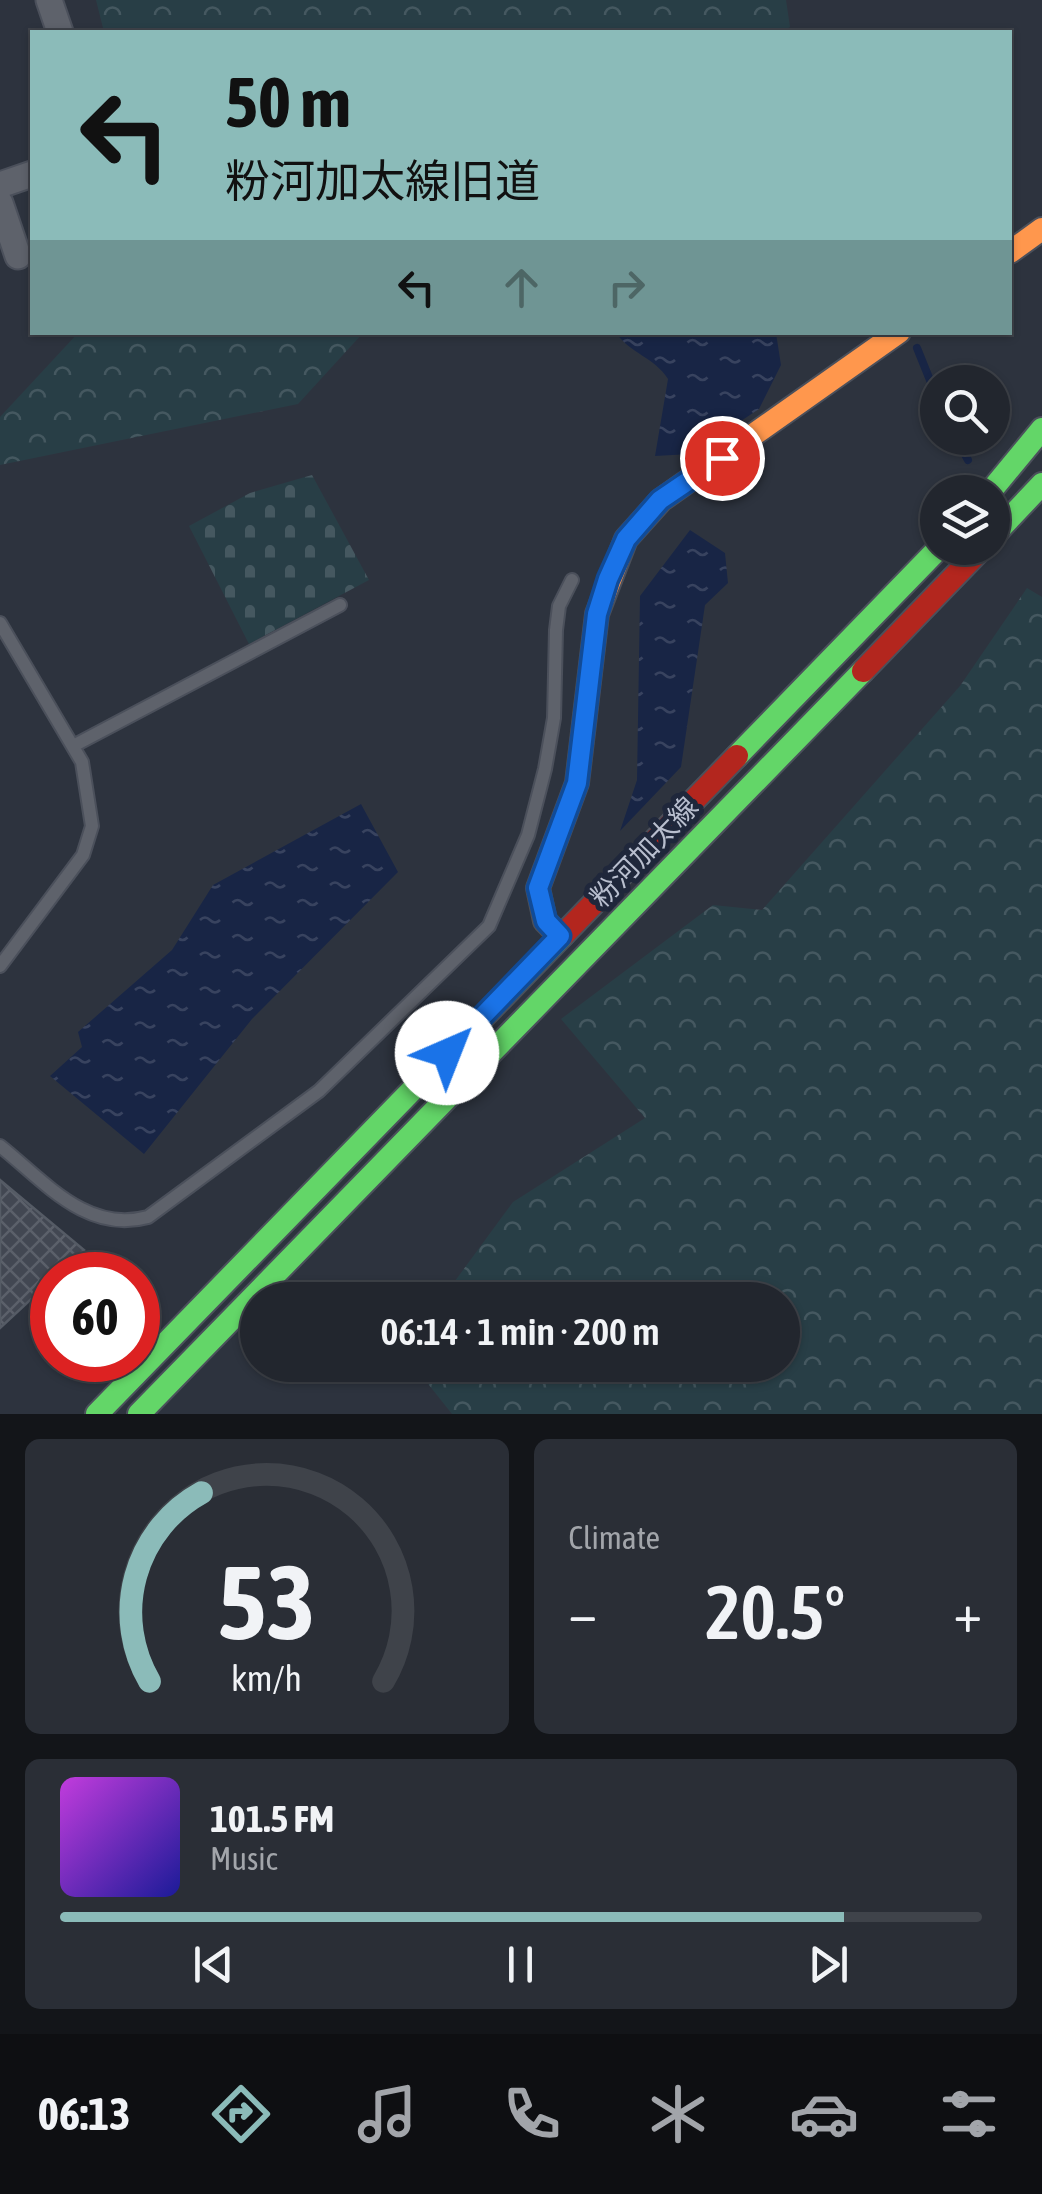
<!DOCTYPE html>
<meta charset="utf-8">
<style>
body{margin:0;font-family:"Asap Condensed","Noto Sans JP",sans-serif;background:#2a2e36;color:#f1f3f6;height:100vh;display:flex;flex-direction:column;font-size:38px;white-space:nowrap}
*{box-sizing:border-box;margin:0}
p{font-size:32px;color:#a2a5aa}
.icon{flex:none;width:55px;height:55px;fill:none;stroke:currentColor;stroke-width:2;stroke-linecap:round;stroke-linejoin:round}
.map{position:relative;height:1414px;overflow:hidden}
.drawer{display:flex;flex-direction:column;gap:25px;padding:25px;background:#131519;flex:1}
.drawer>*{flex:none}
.guide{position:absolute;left:30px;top:30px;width:982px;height:305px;border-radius:0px;box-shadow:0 2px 8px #0004,0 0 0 2px #3f434a;background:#8bbbb9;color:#111;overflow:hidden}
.tools{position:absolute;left:920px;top:365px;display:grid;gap:20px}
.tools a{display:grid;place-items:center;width:90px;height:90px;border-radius:50%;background:#22262e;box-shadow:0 2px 8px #0004,0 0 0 2px #3f434a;font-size:50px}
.speed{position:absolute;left:30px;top:1252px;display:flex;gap:20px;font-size:50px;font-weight:700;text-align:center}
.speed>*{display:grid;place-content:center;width:130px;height:130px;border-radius:50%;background:#22262e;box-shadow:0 2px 8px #0004,0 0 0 2px #3f434a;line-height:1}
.speed .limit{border:15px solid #d22;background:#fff;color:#111}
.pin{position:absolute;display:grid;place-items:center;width:85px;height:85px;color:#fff;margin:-42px;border:5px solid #fff;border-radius:50%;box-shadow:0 2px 10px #0007}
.me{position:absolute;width:110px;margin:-55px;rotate:44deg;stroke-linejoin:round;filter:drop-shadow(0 0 8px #0008)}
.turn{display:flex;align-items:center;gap:35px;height:210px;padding:0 30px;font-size:45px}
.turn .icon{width:130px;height:130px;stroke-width:2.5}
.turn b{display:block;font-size:70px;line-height:85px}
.lanes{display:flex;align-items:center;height:95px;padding:0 30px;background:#0003;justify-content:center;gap:50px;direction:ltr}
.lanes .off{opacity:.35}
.big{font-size:75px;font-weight:600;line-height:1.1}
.drawer .widget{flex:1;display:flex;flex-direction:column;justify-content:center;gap:15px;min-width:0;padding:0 35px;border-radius:15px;background:#2a2e36}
.drawer .dial{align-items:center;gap:0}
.dial svg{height:260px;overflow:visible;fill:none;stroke:#3f434a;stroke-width:7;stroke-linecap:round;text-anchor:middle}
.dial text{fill:#f1f3f6;stroke:none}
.song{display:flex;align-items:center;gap:30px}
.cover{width:120px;height:120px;border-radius:15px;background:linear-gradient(135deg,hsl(290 70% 55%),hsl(240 70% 35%))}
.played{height:10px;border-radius:5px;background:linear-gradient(90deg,#8bbbb9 85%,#3f434a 85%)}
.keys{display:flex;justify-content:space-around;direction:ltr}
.heat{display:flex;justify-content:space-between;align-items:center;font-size:55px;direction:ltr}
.drawer .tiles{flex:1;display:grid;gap:25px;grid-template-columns:1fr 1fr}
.widget:last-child{grid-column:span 2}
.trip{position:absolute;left:240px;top:1282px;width:560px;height:100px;border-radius:50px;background:#22262e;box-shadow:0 2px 8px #0004,0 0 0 2px #3f434a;font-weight:600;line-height:100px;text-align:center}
.tab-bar{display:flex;height:160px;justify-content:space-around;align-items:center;background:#0e0f12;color:#a2a5aa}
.tab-bar .icon{width:70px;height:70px}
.tab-bar .current{color:#8bbbb9}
.tab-bar b{font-size:45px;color:#f1f3f6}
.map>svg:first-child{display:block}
</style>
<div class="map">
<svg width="1042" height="1414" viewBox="0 0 1042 1414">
<defs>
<pattern id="forest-crowns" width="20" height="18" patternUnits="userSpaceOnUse" patternTransform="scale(2.5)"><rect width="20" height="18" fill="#283e46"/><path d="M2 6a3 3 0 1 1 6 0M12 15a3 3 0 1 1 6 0" fill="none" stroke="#455860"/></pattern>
<pattern id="cemetery-stones" width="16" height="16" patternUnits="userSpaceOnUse" patternTransform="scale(2.5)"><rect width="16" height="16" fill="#283e46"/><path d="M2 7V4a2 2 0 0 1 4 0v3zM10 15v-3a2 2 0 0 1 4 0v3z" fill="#455860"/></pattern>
<pattern id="water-ripples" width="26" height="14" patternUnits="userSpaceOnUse" patternTransform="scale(2.5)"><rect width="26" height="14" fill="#182545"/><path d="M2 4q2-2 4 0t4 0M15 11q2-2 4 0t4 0" fill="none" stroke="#38435f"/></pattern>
<pattern id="building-cross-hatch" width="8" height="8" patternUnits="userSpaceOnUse" patternTransform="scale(2.5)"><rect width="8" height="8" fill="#424752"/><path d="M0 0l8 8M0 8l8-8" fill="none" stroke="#5b606a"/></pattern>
</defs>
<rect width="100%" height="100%" fill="#2d333e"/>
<path fill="url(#forest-crowns)" d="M 96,0 L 786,0 L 790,27 L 781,32 L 104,32 Z
M 78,333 L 78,332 L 363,333 L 298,404 L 0,465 L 0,417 Z
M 1027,588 L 1042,597 L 1042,1414 L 452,1414 L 413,1365 L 782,1365 L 782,1300 L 441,1300 L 513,1202 L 645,1118 L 561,1019 L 713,905 L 762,910 L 960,686 Z"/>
<path fill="url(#cemetery-stones)" d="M 312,475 L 369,580 L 249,644 L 189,526 L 250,493 Z"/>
<path fill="url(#water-ripples)" d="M 616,333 L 776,333 L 781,365 L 759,409 L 691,454 L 655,456 L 668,379 C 654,357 631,354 616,333 Z
M 690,530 L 725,553 L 728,583 L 705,605 L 681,767 L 620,831 L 637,780 L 640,596 Z
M 361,804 L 398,872 L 252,1019 L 144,1154 L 50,1076 L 82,1047 L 78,1032 L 172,950 L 213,885 Z"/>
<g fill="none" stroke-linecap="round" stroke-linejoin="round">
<path stroke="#182545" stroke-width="8" d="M 917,348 L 938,400
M 956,438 L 968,460"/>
</g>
<path fill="url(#building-cross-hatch)" stroke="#555b65" stroke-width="2.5" d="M 0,1180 L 84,1250 L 0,1328 Z"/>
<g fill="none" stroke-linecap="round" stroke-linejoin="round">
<defs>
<path id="lane" d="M 0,623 L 82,762 L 92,826 L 83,855 L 0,966
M 73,746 L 340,605
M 0,1146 C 45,1182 87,1234 148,1217 L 319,1091 L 489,926 L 528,835 L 545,769 L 554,718 L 556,630 L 559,606 L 572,580"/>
<path id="street" d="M 49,0 L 60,32
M 0,185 L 32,174
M 0,203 L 18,256"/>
<path id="fast" d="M 990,492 L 1042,429
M 992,537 L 1042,484
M 737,756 L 939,548
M 97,1414 L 563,935
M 139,1414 L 863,671"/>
<path id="slow" d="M 1010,252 L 1042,229
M 560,936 L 545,921 L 538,888 L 577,783 L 597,614 L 626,539 L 661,500 L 899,332"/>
<path id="jam" d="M 863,671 L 982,548
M 563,935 L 737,756"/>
</defs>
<use href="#lane" stroke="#4b505b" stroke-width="16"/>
<use href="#street" stroke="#4b505b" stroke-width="29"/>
<use href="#fast" stroke="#4b505b" stroke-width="26"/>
<use href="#slow" stroke="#4b505b" stroke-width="26"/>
<use href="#jam" stroke="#4b505b" stroke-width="26"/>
<use href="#lane" stroke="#5e626b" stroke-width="12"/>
<use href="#street" stroke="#5e626b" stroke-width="25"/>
<use href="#fast" stroke="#63d668" stroke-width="22"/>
<use href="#slow" stroke="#ff974d" stroke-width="22"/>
<use href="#jam" stroke="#b3261e" stroke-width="22"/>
</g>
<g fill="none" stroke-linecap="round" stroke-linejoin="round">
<defs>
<path id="route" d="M 447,1053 L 560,936 L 546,921 L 538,888 L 577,783 L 597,614 L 608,579 L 626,539 L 660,500 L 722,458"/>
</defs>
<use href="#route" stroke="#114b97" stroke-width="25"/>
<use href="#route" stroke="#1a73e8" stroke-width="18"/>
</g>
<g text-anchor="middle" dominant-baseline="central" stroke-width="10" stroke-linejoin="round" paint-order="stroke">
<g font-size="28" fill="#b8bece" stroke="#1f273b">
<text transform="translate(644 852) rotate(-46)">粉河加太線</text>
</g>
</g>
</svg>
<div class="tools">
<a><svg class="icon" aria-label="search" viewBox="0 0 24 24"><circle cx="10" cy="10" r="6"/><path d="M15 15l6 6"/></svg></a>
<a><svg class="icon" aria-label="layers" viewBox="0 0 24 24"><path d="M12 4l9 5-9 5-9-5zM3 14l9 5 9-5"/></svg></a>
</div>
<div class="speed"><div class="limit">60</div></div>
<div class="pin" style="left:722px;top:458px;background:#d93025"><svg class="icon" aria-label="arrive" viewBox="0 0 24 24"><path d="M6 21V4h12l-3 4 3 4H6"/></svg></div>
<svg class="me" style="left:447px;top:1053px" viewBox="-20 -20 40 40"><circle r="19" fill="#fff"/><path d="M0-13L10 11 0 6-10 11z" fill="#1a73e8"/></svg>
<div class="trip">06:14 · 1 min · 200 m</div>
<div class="guide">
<div class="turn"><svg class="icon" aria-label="left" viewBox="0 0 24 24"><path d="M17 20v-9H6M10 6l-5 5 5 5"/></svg><div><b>50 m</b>粉河加太線旧道</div></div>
<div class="lanes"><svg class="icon" aria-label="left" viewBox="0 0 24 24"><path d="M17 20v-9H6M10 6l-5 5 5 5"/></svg><svg class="icon off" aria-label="ahead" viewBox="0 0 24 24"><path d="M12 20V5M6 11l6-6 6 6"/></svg><svg class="icon off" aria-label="right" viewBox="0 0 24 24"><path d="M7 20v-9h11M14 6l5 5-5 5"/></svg></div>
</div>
</div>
<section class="drawer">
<div class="tiles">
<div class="widget dial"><svg viewBox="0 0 100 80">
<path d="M14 69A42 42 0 1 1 86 69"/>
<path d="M14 69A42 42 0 0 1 30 11" stroke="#8bbbb9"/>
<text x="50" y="56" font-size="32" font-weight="700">53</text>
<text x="50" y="72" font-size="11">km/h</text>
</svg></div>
<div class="widget"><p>Climate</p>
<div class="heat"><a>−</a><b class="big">20.5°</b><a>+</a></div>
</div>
<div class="widget">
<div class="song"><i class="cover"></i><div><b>101.5 FM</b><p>Music</p></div></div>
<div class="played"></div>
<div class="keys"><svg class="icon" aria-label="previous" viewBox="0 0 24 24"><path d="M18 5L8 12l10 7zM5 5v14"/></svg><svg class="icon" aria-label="pause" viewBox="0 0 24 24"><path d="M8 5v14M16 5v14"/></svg><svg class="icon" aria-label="next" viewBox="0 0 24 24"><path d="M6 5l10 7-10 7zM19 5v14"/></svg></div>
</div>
</div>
</section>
<nav class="tab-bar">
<b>06:13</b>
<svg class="icon current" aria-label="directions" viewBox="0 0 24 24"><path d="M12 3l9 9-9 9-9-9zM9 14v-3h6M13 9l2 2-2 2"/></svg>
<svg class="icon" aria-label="music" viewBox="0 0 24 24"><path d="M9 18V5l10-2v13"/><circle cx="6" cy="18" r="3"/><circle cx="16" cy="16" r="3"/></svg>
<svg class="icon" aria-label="phone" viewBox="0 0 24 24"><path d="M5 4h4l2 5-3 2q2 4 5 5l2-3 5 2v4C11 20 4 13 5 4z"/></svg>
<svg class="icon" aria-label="climate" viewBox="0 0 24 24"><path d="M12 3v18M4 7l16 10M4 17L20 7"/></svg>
<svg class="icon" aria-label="car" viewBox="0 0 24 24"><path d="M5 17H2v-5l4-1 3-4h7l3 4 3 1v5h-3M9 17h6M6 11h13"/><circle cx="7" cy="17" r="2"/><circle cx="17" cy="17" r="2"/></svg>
<svg class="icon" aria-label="filters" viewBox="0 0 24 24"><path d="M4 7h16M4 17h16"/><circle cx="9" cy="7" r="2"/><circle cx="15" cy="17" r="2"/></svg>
</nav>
